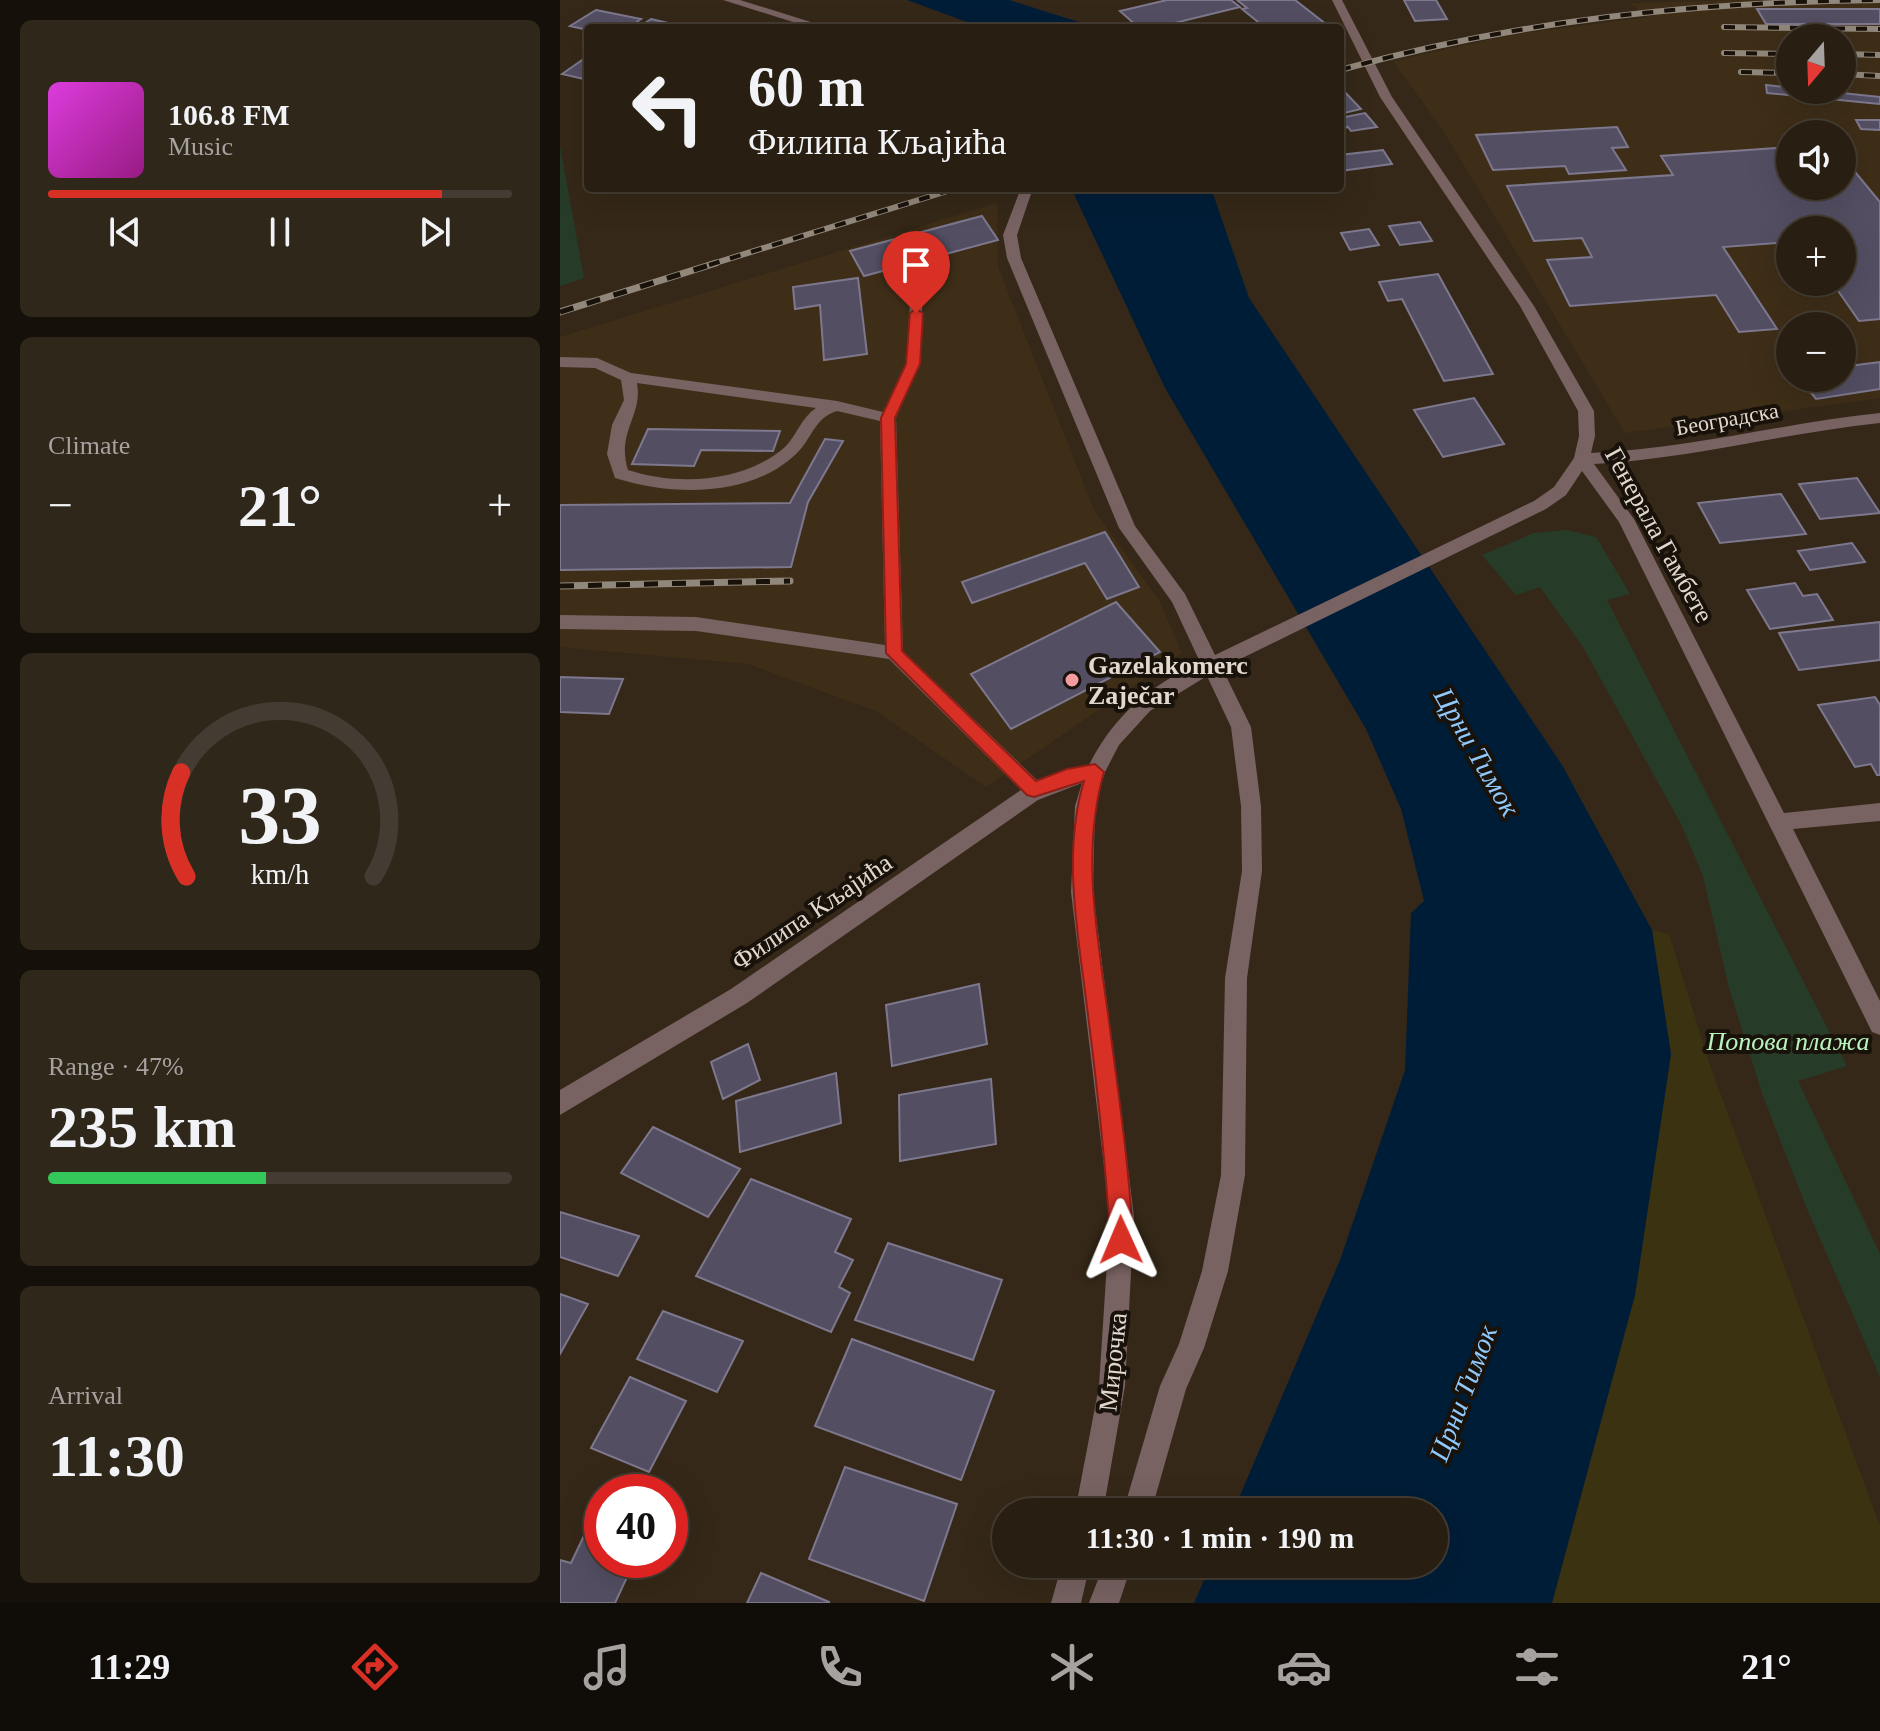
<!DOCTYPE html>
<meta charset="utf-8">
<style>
body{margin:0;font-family:Georgia,serif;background:#30271b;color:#f1f3f6;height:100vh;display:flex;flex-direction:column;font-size:30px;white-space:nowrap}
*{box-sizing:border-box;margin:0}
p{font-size:26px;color:#a5a29f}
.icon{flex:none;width:44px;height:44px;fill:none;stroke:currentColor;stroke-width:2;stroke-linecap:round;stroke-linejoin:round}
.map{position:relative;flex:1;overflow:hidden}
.sheet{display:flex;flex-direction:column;gap:20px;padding:20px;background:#16100a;width:560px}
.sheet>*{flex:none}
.guide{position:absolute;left:24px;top:24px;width:760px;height:168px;border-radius:8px;box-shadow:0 8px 32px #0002,0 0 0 2px #443c32;background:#281e12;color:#f1f3f6;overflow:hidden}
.needle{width:52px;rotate:199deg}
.controls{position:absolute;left:1216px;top:24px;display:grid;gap:16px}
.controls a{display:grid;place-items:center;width:80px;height:80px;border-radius:50%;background:#281e12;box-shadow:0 8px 32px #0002,0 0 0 2px #443c32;font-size:40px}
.speed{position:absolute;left:24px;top:1474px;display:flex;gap:16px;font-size:40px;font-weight:700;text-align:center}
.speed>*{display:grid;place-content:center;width:104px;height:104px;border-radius:50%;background:#281e12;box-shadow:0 8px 32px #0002,0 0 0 2px #443c32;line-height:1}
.speed .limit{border:12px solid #d22;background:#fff;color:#111}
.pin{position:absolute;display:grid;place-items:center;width:68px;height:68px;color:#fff;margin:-82px -34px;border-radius:50% 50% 50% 0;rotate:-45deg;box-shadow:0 0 8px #0007}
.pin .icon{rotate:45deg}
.me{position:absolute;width:88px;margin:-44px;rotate:359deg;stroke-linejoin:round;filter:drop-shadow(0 0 6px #0008)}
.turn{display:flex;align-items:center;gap:28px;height:168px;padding:0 32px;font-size:36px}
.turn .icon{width:104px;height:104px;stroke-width:2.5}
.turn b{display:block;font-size:56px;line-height:68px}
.big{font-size:60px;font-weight:700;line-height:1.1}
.sheet .card{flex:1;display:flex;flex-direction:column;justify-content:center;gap:12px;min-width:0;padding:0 28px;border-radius:12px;background:#30271b}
.sheet .dial{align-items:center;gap:0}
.dial svg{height:208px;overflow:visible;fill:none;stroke:#443c32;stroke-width:7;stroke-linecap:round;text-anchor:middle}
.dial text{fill:#f1f3f6;stroke:none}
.song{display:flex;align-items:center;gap:24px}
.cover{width:96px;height:96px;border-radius:12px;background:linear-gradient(135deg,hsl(300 70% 55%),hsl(310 70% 35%))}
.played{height:8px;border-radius:4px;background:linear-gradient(90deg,#d93025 85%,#443c32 85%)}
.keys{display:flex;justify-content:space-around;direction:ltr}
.heat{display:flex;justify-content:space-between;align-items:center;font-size:44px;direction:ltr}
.charge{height:12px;border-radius:6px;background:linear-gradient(90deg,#34c759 47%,#443c32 0)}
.trip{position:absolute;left:432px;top:1498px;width:456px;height:80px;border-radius:40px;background:#281e12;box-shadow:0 8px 32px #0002,0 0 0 2px #443c32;font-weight:700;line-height:80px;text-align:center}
.tabs{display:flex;height:128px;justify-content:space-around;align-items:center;background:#100c07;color:#a5a29f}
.tabs .icon{width:56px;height:56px}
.tabs .current{color:#d93025}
.tabs b{font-size:36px;color:#f1f3f6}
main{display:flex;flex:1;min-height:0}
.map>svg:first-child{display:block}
</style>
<main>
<section class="sheet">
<div class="card">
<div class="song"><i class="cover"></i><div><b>106.8 FM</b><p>Music</p></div></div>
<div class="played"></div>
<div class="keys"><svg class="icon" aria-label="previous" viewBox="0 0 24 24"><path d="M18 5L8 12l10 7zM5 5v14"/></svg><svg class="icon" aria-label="pause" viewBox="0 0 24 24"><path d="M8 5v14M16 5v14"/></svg><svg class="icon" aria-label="next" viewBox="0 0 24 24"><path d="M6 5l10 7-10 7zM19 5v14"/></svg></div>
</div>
<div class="card"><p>Climate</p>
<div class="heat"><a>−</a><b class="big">21°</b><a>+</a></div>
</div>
<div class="card dial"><svg viewBox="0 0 100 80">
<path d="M14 69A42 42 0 1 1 86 69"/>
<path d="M14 69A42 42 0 0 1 12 29" stroke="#d93025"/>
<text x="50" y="56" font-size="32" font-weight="700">33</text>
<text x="50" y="72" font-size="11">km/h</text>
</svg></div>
<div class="card"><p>Range · 47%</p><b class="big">235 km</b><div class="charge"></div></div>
<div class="card"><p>Arrival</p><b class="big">11:30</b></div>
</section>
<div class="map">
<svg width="1320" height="1603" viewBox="0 0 1320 1603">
<rect width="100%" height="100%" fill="#352818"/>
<path fill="#3e2e18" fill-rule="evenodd" d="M 1179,0 L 1320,0 L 1320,398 L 1065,433 L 882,129 L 833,61 L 951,35 L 1088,17 L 1069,3 ZM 1230,38 L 1282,38 L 1282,90 L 1230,90 ZM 1230,134 L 1282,134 L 1282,186 L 1230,186 ZM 1230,230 L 1282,230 L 1282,282 L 1230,282 ZM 1230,326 L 1282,326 L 1282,378 L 1230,378 Z
M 437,203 L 438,267 L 534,510 L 600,602 L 622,653 L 426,787 L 316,711 L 188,664 L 0,647 L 0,337 Z"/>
<path fill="#273c28" d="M 0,146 L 24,278 L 0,286 Z
M 1007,530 L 1036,537 L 1070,594 L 1047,600 L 1287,1066 L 1238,1081 L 1320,1254 L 1320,1377 L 1245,1204 L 1203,1096 L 1169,988 L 1143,876 L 1121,824 L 1023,647 L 980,587 L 956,595 L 922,555 L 974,533 Z"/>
<path fill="#3a3211" d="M 1092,930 L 1109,934 L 1150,1065 L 1320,1526 L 1320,1603 L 992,1603 L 1075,1295 L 1111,1054 Z"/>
<path fill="#001d37" d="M 347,0 L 449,0 L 522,23 L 526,28 L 405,28 L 407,22 Z
M 511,188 L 651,188 L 689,298 L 1002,765 L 1092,930 L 1111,1054 L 1075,1295 L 992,1603 L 634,1603 L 651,1564 L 874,1564 L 874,1512 L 673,1512 L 780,1260 L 845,1070 L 851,913 L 864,901 L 841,809 L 806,729 L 605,388 Z"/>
<path fill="#534e62" stroke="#7d788d" stroke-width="2" d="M 607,0 L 671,0 L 680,7 L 594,28 L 579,28 L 560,11 Z
M 677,0 L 735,0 L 771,28 L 703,26 L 682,9 L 687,8 Z
M 844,0 L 876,0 L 887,19 L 855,21 Z
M 1197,9 L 1320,9 L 1320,24 L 1206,24 Z
M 36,10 L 81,19 L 68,28 L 28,28 L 28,30 L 10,26 Z
M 91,19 L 125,27 L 78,28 Z
M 28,56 L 28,80 L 2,74 Z
M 1206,85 L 1320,97 L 1320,104 L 1207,93 Z
M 780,87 L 801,109 L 780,114 Z
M 805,113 L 817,127 L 791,131 L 788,127 L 780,129 L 780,118 Z
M 1296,120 L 1320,120 L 1320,130 L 1301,129 Z
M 1057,127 L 1068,147 L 1052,148 L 1066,170 L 1009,174 L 1005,166 L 933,170 L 916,135 Z
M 1230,147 L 1230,186 L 1282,186 L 1282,156 L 1320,202 L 1320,319 L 1299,321 L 1272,282 L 1282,282 L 1282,230 L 1230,230 L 1230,242 L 1163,247 L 1217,329 L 1179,332 L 1156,295 L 1010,306 L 987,260 L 1032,257 L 1022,238 L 974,241 L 947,186 L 1113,175 L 1101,156 Z
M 823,150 L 832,164 L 780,171 L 780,155 Z
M 422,216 L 438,240 L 304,276 L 290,251 Z
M 860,222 L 872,241 L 840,245 L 829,226 Z
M 809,229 L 819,245 L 790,250 L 781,233 Z
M 878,274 L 933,374 L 884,381 L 842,299 L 828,301 L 819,282 Z
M 298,278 L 307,354 L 264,360 L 260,305 L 235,309 L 233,287 Z
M 1320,362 L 1320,389 L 1256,399 L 1239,378 L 1282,378 L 1282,367 Z
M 914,398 L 944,444 L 883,457 L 854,410 Z
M 88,429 L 220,431 L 213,451 L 141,450 L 134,466 L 72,464 Z
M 265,439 L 283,441 L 248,502 L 231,567 L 0,570 L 0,505 L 230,503 Z
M 1297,478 L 1320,513 L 1260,519 L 1239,484 Z
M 1221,494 L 1246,534 L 1160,543 L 1138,503 Z
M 545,532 L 579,587 L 547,599 L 525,563 L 412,603 L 402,582 Z
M 1292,543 L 1305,562 L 1250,570 L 1238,551 Z
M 1235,583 L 1243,596 L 1257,594 L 1273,620 L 1210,629 L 1187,590 Z
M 556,602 L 600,652 L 451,729 L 411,674 Z
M 1320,622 L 1320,660 L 1239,670 L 1219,633 Z
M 0,677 L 63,679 L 49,714 L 0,712 Z
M 1315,697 L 1320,705 L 1320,775 L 1317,775 L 1311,764 L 1295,767 L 1258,705 Z
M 419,984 L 427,1044 L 332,1066 L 326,1005 Z
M 188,1044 L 200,1080 L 163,1099 L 151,1062 Z
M 276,1073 L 281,1123 L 180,1152 L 176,1101 Z
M 431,1079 L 436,1144 L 340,1161 L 339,1095 Z
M 93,1127 L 180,1169 L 148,1217 L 61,1173 Z
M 191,1179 L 291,1219 L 275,1252 L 293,1260 L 279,1287 L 290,1293 L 271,1332 L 136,1276 Z
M 0,1212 L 79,1236 L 58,1276 L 0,1257 Z
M 328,1243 L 442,1280 L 413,1360 L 295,1320 Z
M 0,1294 L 28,1304 L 0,1354 Z
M 103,1311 L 183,1341 L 157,1392 L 77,1359 Z
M 292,1339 L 434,1391 L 401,1480 L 255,1426 Z
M 70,1377 L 126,1401 L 89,1472 L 31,1448 Z
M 285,1467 L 397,1504 L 364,1601 L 249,1559 Z
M 31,1521 L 42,1525 L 42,1560 L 75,1560 L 55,1603 L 0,1603 L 0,1560 L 11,1563 Z
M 201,1573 L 269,1602 L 269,1603 L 187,1603 Z"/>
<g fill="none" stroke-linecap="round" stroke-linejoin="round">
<path fill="#786262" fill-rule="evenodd" d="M 163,0 L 180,0 L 270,28 L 252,28 Z
M 772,0 L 782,0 L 832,97 L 974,306 L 1034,411 L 1035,436 L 1031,453 C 1129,449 1223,423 1320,413 L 1320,423 C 1224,433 1130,459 1034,464 L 1074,519 L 1224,813 L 1320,803 L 1320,821 L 1233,829 L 1320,1001 L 1320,1035 L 1312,1032 L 1059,522 L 1022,471 L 1006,495 L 986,509 L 662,668 L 691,727 L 701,806 L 702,871 L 687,978 L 685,1175 L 668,1271 L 644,1348 L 626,1389 L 591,1512 L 563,1512 L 600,1386 L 619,1344 L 642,1271 L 661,1175 L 665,978 L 682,871 L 681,806 L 671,727 L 647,676 L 590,711 L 559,745 L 545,772 L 535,806 L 533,892 L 574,1216 L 565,1386 L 543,1512 L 515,1512 L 539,1386 L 550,1216 L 511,892 L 515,806 L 522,783 L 478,800 L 187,1003 L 0,1115 L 0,1090 L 171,989 L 461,790 L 329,659 L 136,631 L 0,629 L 0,615 L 136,617 L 325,645 L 320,421 L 277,411 C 254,418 252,439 236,454 C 190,498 112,496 55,478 L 47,454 L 52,425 L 64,400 L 61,380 L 35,368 L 0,367 L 0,357 L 37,358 L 71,373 L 277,401 L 323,412 L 346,364 L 351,288 L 363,285 L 360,364 L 336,418 L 343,651 L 478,781 L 529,765 C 555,714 589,687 640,662 L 612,602 L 559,528 L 447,258 L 443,235 L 461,188 L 473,188 L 457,235 L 461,258 L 575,526 L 625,594 L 655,655 L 974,501 L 994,487 L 1014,458 L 1019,436 L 1018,411 L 960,306 L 820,97 ZM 77,383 L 256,408 C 241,418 237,435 225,447 C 184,483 117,486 68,470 C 56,432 83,416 77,383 Z
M 502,1564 L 530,1564 L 521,1603 L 491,1603 Z
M 544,1564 L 572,1564 L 559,1603 L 529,1603 Z"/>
<defs>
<path id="rail-far1" d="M 1164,27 L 1320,29
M 1164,53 L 1230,54
M 1282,54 L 1320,55
M 780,70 C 960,20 1134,2 1320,0
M 1181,72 L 1230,73
M 1282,74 L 1320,76
M 149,265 L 397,188"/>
<path id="rail" d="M 0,312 L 156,263
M 0,586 L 230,581"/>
</defs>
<use href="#rail-far1" stroke="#91877a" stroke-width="6"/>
<use href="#rail" stroke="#91877a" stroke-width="7"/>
<use href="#rail-far1" stroke="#18120b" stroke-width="4" stroke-dasharray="11" stroke-linecap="butt"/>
<use href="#rail" stroke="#18120b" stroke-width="5" stroke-dasharray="14" stroke-linecap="butt"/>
</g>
<path fill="#d93025" stroke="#8d1f18" stroke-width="2" d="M 356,309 L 363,313 L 360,364 L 335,418 L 342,651 L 476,781 L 507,769 L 535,764 L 544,772 C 521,852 537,933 548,1014 C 558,1090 569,1164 573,1240 L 569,1248 L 561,1251 L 553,1248 L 550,1240 C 546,1161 537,1085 527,1007 C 518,933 502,854 524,781 L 474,797 L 467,795 L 326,653 L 321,418 L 346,364 L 350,313 Z"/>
<circle fill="#f49b9f" stroke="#18120b" stroke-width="3" cx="512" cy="680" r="8"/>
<g text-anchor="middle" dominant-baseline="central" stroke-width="8" stroke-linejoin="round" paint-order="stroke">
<g font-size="22" fill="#e1d9cf" stroke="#18120b">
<text transform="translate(1167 419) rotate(-10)">Београдска</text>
</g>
<g font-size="26" fill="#e1d9cf" stroke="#18120b">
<text transform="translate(1099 535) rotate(61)">Генерала Гамбете</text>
<text transform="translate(252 912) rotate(-34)">Филипа Кљајића</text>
<text transform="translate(553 1362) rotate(-84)">Мирочка</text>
</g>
<g font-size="26" font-weight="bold" fill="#e1d9cf" stroke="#18120b" text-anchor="start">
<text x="528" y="665">Gazelakomerc<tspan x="528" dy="30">Zaječar</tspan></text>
</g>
<g font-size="26" font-style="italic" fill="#b9f3bd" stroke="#18120b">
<text x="1228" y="1041">Попова плажа</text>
</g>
<g font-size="28" font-style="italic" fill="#90c9fc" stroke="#18120b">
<text transform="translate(917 752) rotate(60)">Црни Тимок</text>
<text transform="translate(903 1393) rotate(-69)">Црни Тимок</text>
</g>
</g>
</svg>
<div class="controls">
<a><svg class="needle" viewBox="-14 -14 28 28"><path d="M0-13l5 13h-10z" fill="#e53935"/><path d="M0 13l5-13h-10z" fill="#a5a29f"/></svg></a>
<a><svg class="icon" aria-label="sound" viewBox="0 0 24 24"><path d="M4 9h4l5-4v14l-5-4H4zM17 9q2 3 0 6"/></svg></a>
<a>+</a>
<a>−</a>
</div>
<div class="speed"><div class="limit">40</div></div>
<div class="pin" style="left:356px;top:313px;background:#d93025"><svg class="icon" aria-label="arrive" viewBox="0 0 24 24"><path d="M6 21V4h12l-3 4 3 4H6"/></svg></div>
<svg class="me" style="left:561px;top:1240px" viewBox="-20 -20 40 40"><path d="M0-17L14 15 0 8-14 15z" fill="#d93025" stroke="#fff" stroke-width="4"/></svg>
<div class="trip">11:30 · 1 min · 190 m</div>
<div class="guide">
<div class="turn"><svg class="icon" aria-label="left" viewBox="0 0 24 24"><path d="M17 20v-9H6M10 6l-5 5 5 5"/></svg><div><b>60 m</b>Филипа Кљајића</div></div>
</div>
</div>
</main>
<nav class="tabs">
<b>11:29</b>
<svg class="icon current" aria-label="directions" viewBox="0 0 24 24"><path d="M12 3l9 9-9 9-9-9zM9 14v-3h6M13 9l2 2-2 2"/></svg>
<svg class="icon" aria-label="music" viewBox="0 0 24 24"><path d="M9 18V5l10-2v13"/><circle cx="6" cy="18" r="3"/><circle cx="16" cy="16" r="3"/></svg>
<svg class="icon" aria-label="phone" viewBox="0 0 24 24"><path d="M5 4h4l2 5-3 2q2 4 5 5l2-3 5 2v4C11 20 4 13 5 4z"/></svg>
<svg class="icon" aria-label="climate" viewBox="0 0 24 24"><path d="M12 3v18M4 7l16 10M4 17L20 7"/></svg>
<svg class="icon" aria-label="car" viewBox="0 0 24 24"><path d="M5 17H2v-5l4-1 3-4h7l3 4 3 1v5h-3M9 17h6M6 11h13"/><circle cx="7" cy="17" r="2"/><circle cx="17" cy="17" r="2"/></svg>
<svg class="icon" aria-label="filters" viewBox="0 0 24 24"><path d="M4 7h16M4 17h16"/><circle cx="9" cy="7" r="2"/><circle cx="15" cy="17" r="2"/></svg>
<b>21°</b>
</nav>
